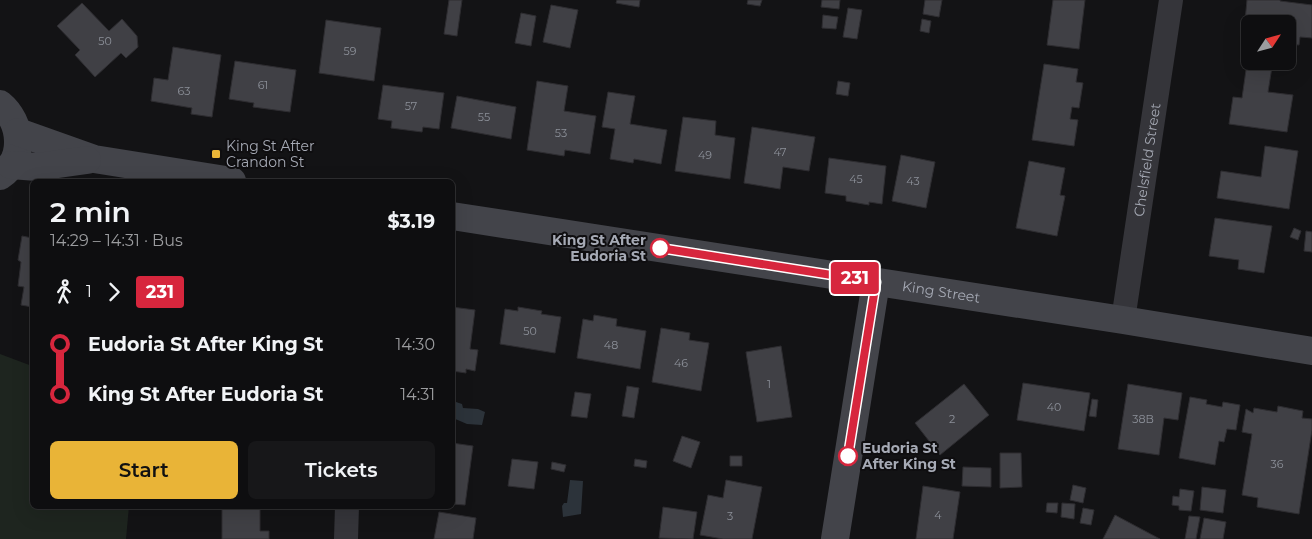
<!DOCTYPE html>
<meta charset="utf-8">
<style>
body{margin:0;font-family:Montserrat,sans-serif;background:#171719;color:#f1f3f6;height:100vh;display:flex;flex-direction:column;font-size:19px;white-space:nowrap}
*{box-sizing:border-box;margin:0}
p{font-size:16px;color:#9b9c9f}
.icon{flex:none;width:28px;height:28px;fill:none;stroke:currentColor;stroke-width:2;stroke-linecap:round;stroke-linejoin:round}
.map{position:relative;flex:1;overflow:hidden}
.sheet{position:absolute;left:30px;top:179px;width:425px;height:330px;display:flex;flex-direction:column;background:#0e0e10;border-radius:8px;box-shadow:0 5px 20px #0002,0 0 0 1px #2e2e30}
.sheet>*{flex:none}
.badge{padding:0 10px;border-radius:4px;font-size:18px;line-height:32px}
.needle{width:32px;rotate:54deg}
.buttons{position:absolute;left:1241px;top:15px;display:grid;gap:10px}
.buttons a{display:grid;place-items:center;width:55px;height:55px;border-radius:8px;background:#0e0e10;box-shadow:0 5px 20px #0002,0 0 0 1px #2e2e30;font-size:25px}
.map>.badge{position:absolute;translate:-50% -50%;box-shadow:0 0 0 2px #fff}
.legs{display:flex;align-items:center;gap:8px;height:55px;padding:0 20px;font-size:16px}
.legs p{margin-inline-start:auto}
.overview{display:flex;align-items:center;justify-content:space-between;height:85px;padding:0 20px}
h1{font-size:28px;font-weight:600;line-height:38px}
.primary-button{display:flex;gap:10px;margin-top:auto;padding:10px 20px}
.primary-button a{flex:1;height:58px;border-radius:8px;background:#e9b437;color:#111;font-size:20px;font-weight:600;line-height:58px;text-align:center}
.primary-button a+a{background:#171719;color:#f1f3f6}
ul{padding:0 20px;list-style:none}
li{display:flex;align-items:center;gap:18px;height:50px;font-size:19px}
li i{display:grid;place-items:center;width:8px;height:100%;margin:0 6px;background:currentColor}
li i::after{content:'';width:12px;height:12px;margin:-6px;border:4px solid;border-radius:50%;background:#0e0e10}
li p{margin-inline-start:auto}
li:first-child i{background:linear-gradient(#0000 50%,currentColor 0)}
li:last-child i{background:linear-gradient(currentColor 50%,#0000 0)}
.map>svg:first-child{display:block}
</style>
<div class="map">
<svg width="1312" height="539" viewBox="0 0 1312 539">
<rect width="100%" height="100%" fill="#131315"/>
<path fill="#1e251f" d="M0 354 32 366V506H129L126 539H0Z"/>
<path fill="#2c333a" d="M453 401 462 404 463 408 478 409 485 412 482 425 467 424 453 418Z
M570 480 583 481 581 514 563 517 562 506 564 503H567Z"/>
<path fill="#404045" stroke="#2e2d31" d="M449 0H462L457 36 444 34Z
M617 0H640L639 7 616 3Z
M748 0H762L760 6 747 4Z
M822 0H840L839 9 821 7Z
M925 0H942L939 17 923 14Z
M1053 0H1085L1079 49 1047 45Z
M1247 0H1280V1L1312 5V38L1300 37 1299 45 1288 44V24H1250V33L1244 32Z
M82 3 109 31 122 19 137 36 138 47 126 58 121 53 95 77 75 55 80 50 57 26Z
M551 5 578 10 570 48 543 42Z
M848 8 862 10 857 39 843 37Z
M521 13 536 16 531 46 515 43Z
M823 15 838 17 836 29 822 28Z
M922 19 931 21 929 33 920 31Z
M326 20 381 28 374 81 319 73Z
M173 47 221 55 212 117 191 114 192 108 151 101 154 78 168 80Z
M235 61 296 70 290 112 253 107 254 103 229 99Z
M1247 63 1272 67 1268 92 1293 95 1287 132 1229 124 1233 97 1242 98Z
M1044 64 1078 69 1076 82 1083 83 1079 108 1072 107 1070 119 1078 120 1074 146 1032 140Z
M537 81 568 86 564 111 596 116 590 154 565 150 564 156 527 150Z
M838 81 850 83 848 96 836 94Z
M383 85 444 93 439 129 423 127 422 132 391 128 392 121 378 119Z
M608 92 635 96 630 124 667 130 661 164 634 159 633 163 610 159 615 129 602 127Z
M457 96 516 107 511 139 451 128Z
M683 117 716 121 715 135 735 138 730 179 675 171Z
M752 127 815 137 809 171 783 167 780 189 744 183Z
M1265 146 1298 151 1289 209 1217 198 1221 171 1261 177Z
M901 155 935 162 926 208 892 201Z
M829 158 886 166 882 204 869 202V205L846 201V196L825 193Z
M1029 161 1065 168 1060 195 1065 196 1057 236 1016 228Z
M1215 218 1272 226 1264 273 1238 269 1239 260 1209 256Z
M1294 228 1301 231 1298 240 1290 237Z
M1306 231 1312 232V252L1304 251Z
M22 236 32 238V307L21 305 24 287 18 286 21 262 18 260Z
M452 307 475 310 470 349 478 350 475 371 466 369V373L452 371Z
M518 307 542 311 541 314 561 317 555 353 500 344 505 309 518 311Z
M594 315 617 319 616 326 646 331 640 369 577 358 583 319 593 321Z
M661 328 690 333 689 340 709 343 701 391 652 382Z
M781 346 792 417 757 422 746 352Z
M1023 383 1090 393 1084 431 1017 420Z
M964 384 989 415 940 455 915 423Z
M1128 384 1182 393 1178 420 1164 418 1159 455 1118 449Z
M627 386 639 388 634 418 622 416Z
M575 392 591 394 587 418 571 416Z
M1190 397 1207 400 1206 404 1222 407 1223 402 1240 405 1236 430 1227 429 1224 442 1219 441 1215 465 1179 458Z
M1092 399 1098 400 1096 417 1089 416Z
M1278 406 1303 411 1302 418 1312 419V430L1299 514 1257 507 1258 498 1242 495 1252 434 1242 432 1246 409 1253 413 1254 408 1277 412Z
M682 436 700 442 691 468 673 461Z
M452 443 473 446 465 505 452 504Z
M1000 453H1021L1022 487 1000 488Z
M730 456H742V466H730Z
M512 459 538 462 534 489 508 486Z
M635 459 647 461 646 468 634 466Z
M552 462 566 465 564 472 551 469Z
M963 467 991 468V487L962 486Z
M726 480 762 487 752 539H723L700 535 708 495 723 498Z
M1073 485 1086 488 1083 503 1070 500Z
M923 486 960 492 953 539H916Z
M1202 487 1226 490 1223 513 1200 510Z
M1180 489 1194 491 1191 511 1179 510V506L1172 505 1173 496 1179 497Z
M1047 503H1058L1057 513 1046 512Z
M1062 503 1075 504 1074 519 1061 517Z
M222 506H260V531H269V539H222Z
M663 507 697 512 693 539 659 538Z
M1083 508 1094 510 1091 525 1080 523Z
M439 512 476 518 473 539H434Z
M1115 515 1160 539H1103Z
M1189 516 1200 517 1196 539H1185Z
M1204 518 1226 522 1223 539H1200Z"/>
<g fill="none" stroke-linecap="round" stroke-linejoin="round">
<g stroke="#35353a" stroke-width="24">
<path id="s1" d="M1123 320 1171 0"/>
<path d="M346 539 347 506"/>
</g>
<g stroke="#43444a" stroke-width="28">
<path d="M0 104C22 122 26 159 0 176"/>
<path d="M18 132 94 159 232 181"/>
<path d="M11 165 37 167 87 160"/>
<path id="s2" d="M452 216 1123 320 1312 351"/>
<path d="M835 539 876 282"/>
</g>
</g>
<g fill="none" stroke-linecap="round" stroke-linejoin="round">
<g stroke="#fff" stroke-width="11">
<path id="line-1" d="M660 248 876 282 848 456"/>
</g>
<use href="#line-1" stroke="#d7263d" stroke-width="8"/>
</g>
<rect fill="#e9b437" stroke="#0f0e10" stroke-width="2" x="211" y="149" width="10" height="10" rx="2.5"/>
<g fill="#fff" stroke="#d7263d" stroke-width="2.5">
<circle cx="660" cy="248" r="9"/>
<circle cx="848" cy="456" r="9"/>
</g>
<g text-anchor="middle" stroke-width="4" stroke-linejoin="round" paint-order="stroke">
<g font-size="11" fill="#8c9099">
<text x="105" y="45">50</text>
<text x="350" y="55">59</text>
<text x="263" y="89">61</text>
<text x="184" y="95">63</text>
<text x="411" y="110">57</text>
<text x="484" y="121">55</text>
<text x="561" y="137">53</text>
<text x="780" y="156">47</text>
<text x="705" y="159">49</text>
<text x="856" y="183">45</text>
<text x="913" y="185">43</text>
<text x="530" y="335">50</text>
<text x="611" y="349">48</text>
<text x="681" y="367">46</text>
<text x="769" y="388">1</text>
<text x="1054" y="411">40</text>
<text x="952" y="423">2</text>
<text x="1143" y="423">38B</text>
<text x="1277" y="468">36</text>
<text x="938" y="519">4</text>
<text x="730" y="520">3</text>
</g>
<g font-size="14" fill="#a6aab5" stroke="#0f0e10" text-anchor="start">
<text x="226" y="151">King St After<tspan x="226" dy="16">Crandon St</tspan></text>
</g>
<g font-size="14" fill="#a6aab5" stroke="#0f0e10">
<text dy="5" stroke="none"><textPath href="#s1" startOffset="162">Chelsfield Street</textPath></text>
<text dy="5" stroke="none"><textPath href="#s2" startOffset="495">King Street</textPath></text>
</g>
<g font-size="14" font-weight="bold" fill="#a6aab5" stroke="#0f0e10" text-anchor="end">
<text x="646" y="245">King St After<tspan x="646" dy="16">Eudoria St</tspan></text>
<text x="862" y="453" text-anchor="start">Eudoria St<tspan x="862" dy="16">After King St</tspan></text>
</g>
</g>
</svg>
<div class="buttons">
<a><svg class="needle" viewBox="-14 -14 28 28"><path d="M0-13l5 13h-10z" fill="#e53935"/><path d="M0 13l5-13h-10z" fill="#9b9c9f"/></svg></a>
</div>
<b class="badge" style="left:855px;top:278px;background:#d7263d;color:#fff">231</b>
<section class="sheet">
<div class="overview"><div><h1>2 min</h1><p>14:29 – 14:31 · Bus</p></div><b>$3.19</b></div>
<div class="legs"><svg class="icon" aria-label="walk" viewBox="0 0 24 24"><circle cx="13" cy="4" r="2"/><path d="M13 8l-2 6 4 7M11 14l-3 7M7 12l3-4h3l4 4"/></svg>1<svg class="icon" aria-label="forward" viewBox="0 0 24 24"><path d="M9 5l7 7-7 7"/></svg><b class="badge" style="background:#d7263d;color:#fff">231</b></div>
<ul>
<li><i style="color:#d7263d"></i><b>Eudoria St After King St</b><p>14:30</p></li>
<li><i style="color:#d7263d"></i><b>King St After Eudoria St</b><p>14:31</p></li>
</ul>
<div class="primary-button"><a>Start</a><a>Tickets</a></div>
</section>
</div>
